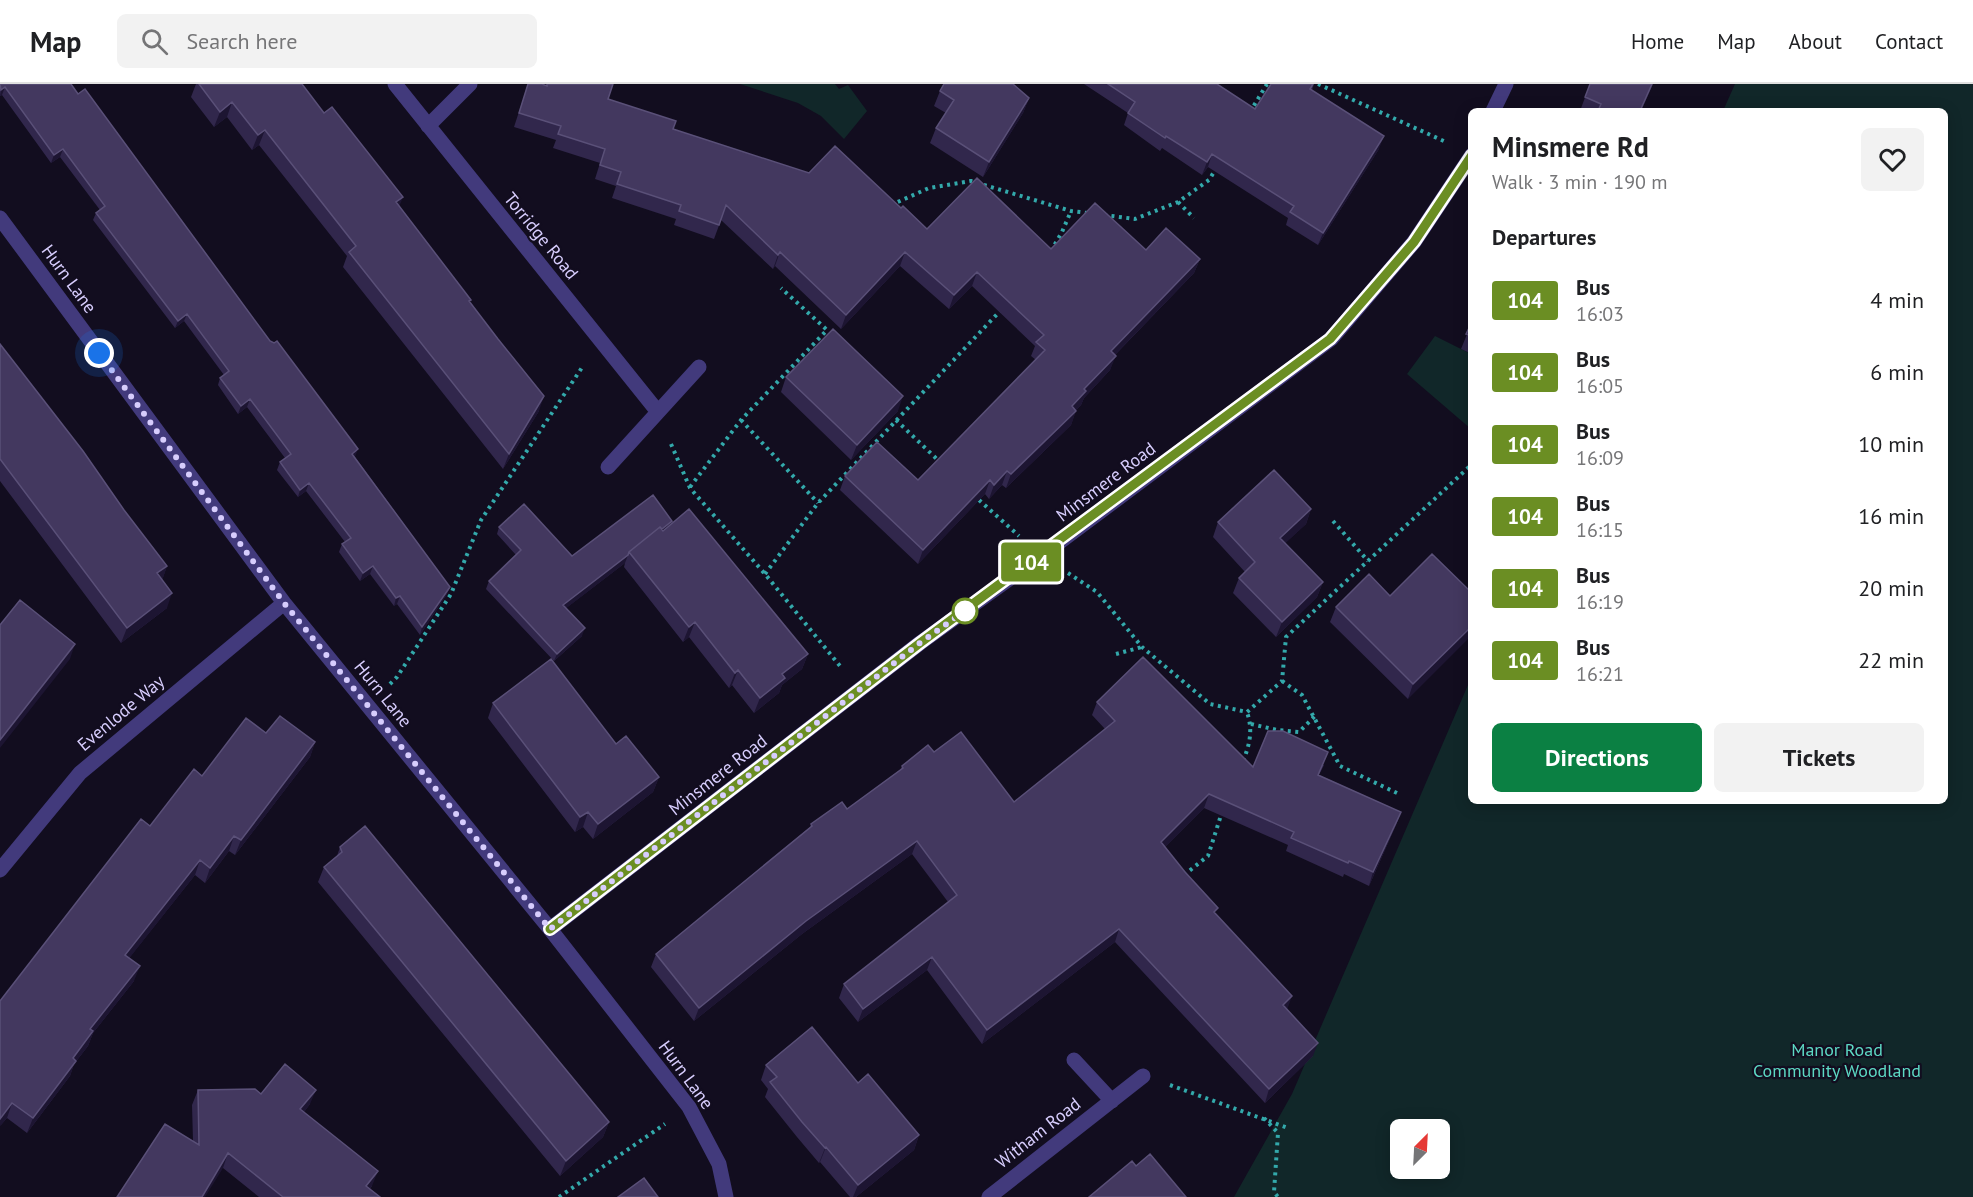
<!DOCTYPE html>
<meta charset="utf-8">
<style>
body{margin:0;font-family:"PT Sans",sans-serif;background:#f2f2f2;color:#202124;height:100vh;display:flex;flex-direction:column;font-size:22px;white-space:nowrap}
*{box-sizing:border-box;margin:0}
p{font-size:20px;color:#757577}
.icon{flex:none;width:33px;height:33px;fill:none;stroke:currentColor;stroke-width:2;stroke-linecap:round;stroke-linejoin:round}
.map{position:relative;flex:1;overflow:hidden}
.drawer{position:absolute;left:1468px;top:24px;width:480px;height:696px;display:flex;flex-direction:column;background:#fff;border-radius:9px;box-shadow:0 3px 15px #0003}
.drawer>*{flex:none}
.badge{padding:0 12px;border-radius:4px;font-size:21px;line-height:39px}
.needle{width:39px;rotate:24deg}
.tools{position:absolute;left:1390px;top:1035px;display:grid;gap:12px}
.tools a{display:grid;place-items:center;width:60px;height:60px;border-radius:9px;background:#fff;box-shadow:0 3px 15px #0003;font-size:30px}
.you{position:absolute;width:30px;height:30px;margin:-15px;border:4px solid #fff;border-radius:50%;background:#1a73e8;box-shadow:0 0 0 9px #1a73e833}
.map>.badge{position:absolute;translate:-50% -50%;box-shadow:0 0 0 3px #fff}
h2{padding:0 24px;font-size:22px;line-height:54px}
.round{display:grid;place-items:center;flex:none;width:63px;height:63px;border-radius:9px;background:#f2f2f2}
.headline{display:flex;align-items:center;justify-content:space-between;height:102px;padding:0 24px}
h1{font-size:28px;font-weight:600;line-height:45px}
.button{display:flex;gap:12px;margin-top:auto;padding:12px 24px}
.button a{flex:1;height:69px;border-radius:9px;background:#0b8043;color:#fff;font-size:24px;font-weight:600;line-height:69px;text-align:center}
.button a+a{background:#f2f2f2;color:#202124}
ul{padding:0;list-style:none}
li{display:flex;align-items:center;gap:18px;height:72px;padding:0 24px}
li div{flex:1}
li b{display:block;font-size:22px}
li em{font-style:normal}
li .badge{min-width:66px;font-weight:700;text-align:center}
header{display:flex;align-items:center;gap:36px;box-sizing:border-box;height:84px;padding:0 30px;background:#fff;border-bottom:2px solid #e0e0e0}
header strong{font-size:28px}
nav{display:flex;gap:33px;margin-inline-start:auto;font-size:21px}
.search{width:420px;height:54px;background:#f2f2f2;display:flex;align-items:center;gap:15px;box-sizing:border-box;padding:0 21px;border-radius:9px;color:#757577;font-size:22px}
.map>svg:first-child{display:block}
</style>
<header>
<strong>Map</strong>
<div class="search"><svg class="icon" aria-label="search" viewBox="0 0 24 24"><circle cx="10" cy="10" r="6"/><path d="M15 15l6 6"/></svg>Search here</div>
<nav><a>Home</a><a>Map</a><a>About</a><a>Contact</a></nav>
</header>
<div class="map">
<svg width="1973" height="1113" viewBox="0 0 1973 1113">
<rect width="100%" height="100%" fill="#120d1f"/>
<path fill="#112729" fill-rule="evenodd" d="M740 0H835L839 5 848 1 867 27 844 55 821 32 798 19Z
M1735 0H1973V1113H1234L1292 1010 1471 594 1472 717H1946V27H1723ZM1401 1046H1440V1084H1401Z
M1435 252 1471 270V345L1407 290Z"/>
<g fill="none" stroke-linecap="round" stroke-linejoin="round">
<path stroke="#33a9ab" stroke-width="4" stroke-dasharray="3 4.5" stroke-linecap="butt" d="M1318 0 1446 58
M1250 28 1267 0
M1178 118 1194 134
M891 121 929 104 971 97 1071 127 1088 129
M1104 131 1135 135 1178 118 1209 96 1217 83
M1051 167 1062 148 1071 127
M741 336 818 419
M896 336 941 379
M671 360 690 404 765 490 840 582
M690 403 741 336 827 246 781 204
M979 416 1019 452
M1333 437 1368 477
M1068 489 1097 508 1142 563 1210 620 1247 628 1282 597 1286 553 1469 383
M765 490 818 419 1002 225
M1116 570 1142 563
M1282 597 1302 611 1340 682 1399 710
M390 600 397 593 451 510 481 436 583 282
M1251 640 1277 646 1299 648 1315 632
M1243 677C1250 660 1253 646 1247 628
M1184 791 1208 772 1222 728
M1170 1001 1288 1044
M1264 1034 1278 1049 1274 1108 1278 1113
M559 1113 665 1040"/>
<path stroke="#423a7c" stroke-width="15" d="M395 0 658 328
M1493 27 1506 0
M428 42 470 0
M0 134 284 519 550 845 689 1023 719 1080 726 1113
M608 383 699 283
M0 786 80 689 284 519
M550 845 920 559 1041 472 1331 255 1414 158 1472 71
M1074 976 1112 1017
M989 1113 1143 992"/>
</g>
<path fill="#31274c" d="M0 0H71L355 373 450 503 447 510 420 551 397 520 394 522 370 490 360 497 339 468 342 460 345 458 306 407 298 413 277 386 280 378 285 374 247 323 238 330 218 301 220 294 224 291 184 237 175 244 93 136 96 129 100 126 60 73 51 79 2 11 0 12Z
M196 0H302L324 29 399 122 470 219 539 327 503 385 343 183 347 172 259 61 252 66 227 33 214 43 191 13Z
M528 0 546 2 547 0H613L608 15 673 45 901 124 927 145 1051 165 1146 166 1200 175 1194 189 1115 271 1110 286 1084 314 1081 321 1076 326 1071 341 1006 404 1002 401 989 415 985 410 918 480 840 406 845 392 918 396 1036 276 1031 272 1035 262 972 202 949 225 900 182 841 245 775 182 773 185 721 136 714 155 674 141 676 135 612 114 616 102 595 95 600 79 553 64 556 56 514 43Z
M1084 0H1217L1255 25 1271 0H1314L1312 6 1379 65 1318 161 1286 141 1288 134 1208 83 1202 91 1162 64 1160 67 1124 41 1128 29Z
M1590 0H1653L1641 27H1580Z
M940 7 1029 14 1023 29 983 93 930 59 936 44 946 29 934 22Z
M1472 238V270L1461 265Z
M0 260 124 426 167 482 162 496 167 524 121 559 0 397Z
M786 293 898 327 851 376 781 308Z
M1311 425 1306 440 1285 459 1323 498 1317 513 1276 553 1233 509 1239 494 1245 488 1213 453 1218 438Z
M672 437 671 440 808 570 802 585 782 601 779 609 754 629 732 601 729 604 689 553 683 558 624 483 625 479 566 524 582 552 554 577 486 505 489 497 516 471 497 450 499 443 572 472Z
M1472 509 1408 615 1330 538 1336 523 1390 512Z
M1097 618 1253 683 1324 681 1319 691 1401 728 1396 741 1369 802 1344 790 1343 793 1286 767 1288 761 1204 724 1165 763 1287 926 1313 972 1265 1019 1115 858 982 960 927 886 858 938 839 914 844 900 948 818 912 770 802 850 694 937 651 883 656 870 810 743 811 740 847 725 900 686 902 682 934 668 1014 718 1105 645 1092 631Z
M493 619 616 660 659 693 653 708 593 755 583 743 575 748 488 634Z
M315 658 310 673 235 771 229 767 205 799 195 791 129 874 134 897 93 949 88 962 74 980 70 992 27 1049 7 1034 0 1042 150 742 202 692Z
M340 763 609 1038 603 1053 560 1092 318 798 324 783 337 772Z
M766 981 858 999 919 1051 914 1066 856 1113H850L820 1078 819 1079 797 1053 765 1013 768 1005 761 996Z
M198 1006 261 1010 310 1020 304 1028 372 1102 370 1105 380 1113H259L223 1084 193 1057 192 1021Z"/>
<path fill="#1d1532" d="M1652 0H1653L1641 27H1640Z
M5 3 2 11 0 12 1 6Z
M1029 14 1023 29 983 93 989 78Z
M232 18 227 33 214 43 220 28Z
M265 46 259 61 252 66 258 51Z
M1384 52 1379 65 1318 161 1323 149Z
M63 65 60 73 51 79 54 71Z
M1212 70 1208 83 1202 91 1207 78Z
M403 113 397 128 396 118Z
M780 168 775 182 773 185 778 171Z
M905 168 900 182 841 245 846 231Z
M1200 175 1194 189 1105 281 1111 267Z
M977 188 972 202 949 225 954 211Z
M187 230 184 237 175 244 178 237Z
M1116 272 1110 286 1084 314 1081 321 1067 336 1072 322 1084 305Z
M544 312 539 327 503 385 509 370Z
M903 312 898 327 851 376 857 361Z
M250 315 247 323 238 330 241 322Z
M1076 327 1071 341 1006 404 1011 390Z
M358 365 355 373 349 377 352 370Z
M1007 387 1002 401 989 415 994 401Z
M990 396 985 410 918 480 923 466Z
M309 399 306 407 298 413 300 406Z
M1311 425 1306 440 1275 469 1280 454Z
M672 437 670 445 630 469Z
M628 471 625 479 560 529 563 521Z
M167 482 162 497 157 489Z
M373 482 370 490 360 497 363 489Z
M1323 498 1317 513 1276 553 1282 538Z
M450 503 447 510 420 551 422 543Z
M172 509 167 524 121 559 127 544Z
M400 512 397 520 394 522 396 514Z
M695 538 689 553 683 558 689 543Z
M1472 542V551L1408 615 1413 600Z
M585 544 582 552 554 577 557 570Z
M75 560 70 575 0 664V656Z
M808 570 802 585 782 601 779 609 754 629 760 614 782 590Z
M738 586 732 601 729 604 735 589Z
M315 658 310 673 235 771 241 756Z
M659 693 653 708 593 755 598 740Z
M1209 710 1204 724 1157 771 1161 758Z
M588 728 583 743 575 748 580 733Z
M1401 728 1396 741 1369 802 1373 788Z
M234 752 229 767 205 799 210 784Z
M917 757 912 770 802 850 694 937 699 924 806 837Z
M200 776 195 791 120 886 125 871Z
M1119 845 1115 858 982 960 987 946Z
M932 873 927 886 858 938 863 925Z
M140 882 134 897 93 949 88 962 74 980 70 992 27 1049 33 1034 73 974 90 945Z
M1292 912 1287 926 1283 921Z
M1318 959 1313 972 1265 1019 1269 1005Z
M316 1006 310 1020 295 1040 300 1025Z
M12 1019 7 1034 0 1042V1035Z
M609 1038 603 1053 560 1092 566 1077Z
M919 1051 914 1066 856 1113H853L858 1101Z
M826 1063 820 1078 819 1079 825 1064Z
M228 1069 223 1084 205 1113H202Z
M378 1087 372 1102 363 1113 366 1102Z"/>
<path fill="#43385f" stroke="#5a5078" stroke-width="1.5" d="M0 0H71L78 10 85 5 270 257 274 259 277 257 358 365 352 370 450 503 422 543 400 512 396 514 373 482 363 489 342 460 351 454 309 399 300 406 280 378 291 370 250 315 241 322 220 294 229 287 187 230 178 237 96 129 105 122 63 65 54 71 5 3 1 6Z
M199 0H302L324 29 332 23 403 113 396 118 471 216 469 217 498 255 544 312 509 370 349 168 356 162 265 46 258 51 232 18 220 28Z
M528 0H542L547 2V0H613L608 15 676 37 673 45 809 89 835 62 901 124 903 122 927 145 977 94 1051 165 1095 119 1146 166 1166 144 1200 175 1111 267 1116 272 1084 305 1086 307 1072 322 1076 327 1011 390 1007 387 994 401 990 396 923 466 845 392 877 358 918 396 1045 266 1036 258 1044 251 977 188 954 211 905 168 846 231 780 168 778 171 726 121 719 141 679 127 681 121 617 100 621 88 600 81 605 65 558 50 561 42 519 29Z
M944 0H1013L1029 14 989 78 936 44 954 16 940 7Z
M1108 0H1217L1255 25 1271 0H1313L1310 5 1384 52 1323 149 1290 128 1294 122 1212 70 1207 78 1166 52 1165 54 1128 29 1135 18Z
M1590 0H1652L1640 27H1598L1601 20 1585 13Z
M1472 238V252L1466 250Z
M833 245 903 312 857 361 786 293Z
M0 260 83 367 124 426 167 482 157 489 172 509 127 544 0 375Z
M1274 386 1311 425 1280 454 1323 498 1282 538 1239 494 1255 478 1218 438Z
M653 411 672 437 662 445 660 443 629 468 628 471 563 521 585 544 557 570 489 497 521 466 499 443 524 420 572 472Z
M689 425 808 570 782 590 785 594 760 614 738 586 735 589 695 538 689 543 629 468 660 443 663 447Z
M1432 470 1472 509V542L1413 600 1336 523 1369 490 1390 512Z
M20 516 75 560 0 656V541Z
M1143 573 1253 683 1268 647H1283L1328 668 1318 691 1401 728 1373 788 1349 777 1348 779 1291 754 1294 748 1209 710 1161 758 1185 788 1218 824 1214 828 1292 912 1283 921 1318 959 1269 1005 1119 845 987 946 932 873 863 925 844 900 957 811 917 757 806 837 699 924 656 870 812 742 811 740 842 718 847 725 903 684 902 682 928 661 934 668 961 648 1014 718 1115 637 1097 618Z
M551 575 616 660 626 652 659 693 598 740 588 728 580 733 493 619Z
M280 632 315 658 241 756 234 752 210 784 200 776 125 871 140 882 90 945 93 947 73 974 76 977 33 1034 12 1019 0 1035V917L141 735 150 742 194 685 202 692 246 634 266 649Z
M365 742 609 1038 566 1077 324 783 342 768 340 763Z
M812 943 858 999 868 990 919 1051 858 1101 826 1063 825 1064 802 1038 770 998 777 993 766 981Z
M285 980 316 1006 300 1025 378 1087 366 1102 380 1113H283L228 1069 202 1113H117L165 1040 199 1061 198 1006 255 1005 261 1010Z
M1150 1070 1186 1113H1089L1132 1077 1136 1082Z
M644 1094 658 1113H618Z"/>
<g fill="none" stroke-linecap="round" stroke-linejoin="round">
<g stroke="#fff" stroke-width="14">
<path id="line" d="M550 845 920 559 1330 255 1414 158 1472 71"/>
</g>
<use href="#line" stroke="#6b8e23" stroke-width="9"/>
<path stroke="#d7cdfd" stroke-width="6" stroke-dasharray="0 10.8" d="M99 269 284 519 550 845 920 559 972 522 965 527"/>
</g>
<circle fill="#fff" stroke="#6b8e23" stroke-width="3" cx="965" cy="527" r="12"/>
<g text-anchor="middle" stroke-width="4.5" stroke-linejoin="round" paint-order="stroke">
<g font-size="18" fill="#d7cdfd" stroke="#120d1f">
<text transform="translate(541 152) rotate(51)" y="6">Torridge Road</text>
<text transform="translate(69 195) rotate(54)" y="6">Hurn Lane</text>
<text transform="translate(1106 398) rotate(-37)" y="6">Minsmere Road</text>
<text transform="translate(383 610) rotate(51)" y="6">Hurn Lane</text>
<text transform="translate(121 629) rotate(-40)" y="6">Evenlode Way</text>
<text transform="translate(718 691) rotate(-38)" y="6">Minsmere Road</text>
<text transform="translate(686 991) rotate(54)" y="6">Hurn Lane</text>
<text transform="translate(1038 1049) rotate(-38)" y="6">Witham Road</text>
</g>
<g font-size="18" fill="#5dd9c4" stroke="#120d1f">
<text x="1837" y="972">Manor Road<tspan x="1837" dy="21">Community Woodland</tspan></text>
</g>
</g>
</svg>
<div class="tools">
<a><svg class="needle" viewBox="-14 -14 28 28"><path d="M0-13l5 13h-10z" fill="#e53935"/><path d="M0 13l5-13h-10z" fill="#757577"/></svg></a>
</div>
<div class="you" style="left:99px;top:269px"></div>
<b class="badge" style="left:1031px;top:478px;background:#6b8e23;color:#fff">104</b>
<section class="drawer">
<div class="headline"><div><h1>Minsmere Rd</h1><p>Walk · 3 min · 190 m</p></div><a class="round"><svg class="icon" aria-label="heart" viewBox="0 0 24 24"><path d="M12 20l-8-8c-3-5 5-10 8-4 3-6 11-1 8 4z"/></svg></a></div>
<h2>Departures</h2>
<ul>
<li><span class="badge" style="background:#6b8e23;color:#fff">104</span><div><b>Bus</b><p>16:03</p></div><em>4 min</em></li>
<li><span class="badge" style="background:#6b8e23;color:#fff">104</span><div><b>Bus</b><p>16:05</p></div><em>6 min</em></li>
<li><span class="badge" style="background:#6b8e23;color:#fff">104</span><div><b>Bus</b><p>16:09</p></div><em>10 min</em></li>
<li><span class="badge" style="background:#6b8e23;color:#fff">104</span><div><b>Bus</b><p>16:15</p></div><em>16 min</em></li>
<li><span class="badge" style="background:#6b8e23;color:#fff">104</span><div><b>Bus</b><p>16:19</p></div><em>20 min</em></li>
<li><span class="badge" style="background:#6b8e23;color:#fff">104</span><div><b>Bus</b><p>16:21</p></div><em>22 min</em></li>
</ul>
<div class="button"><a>Directions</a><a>Tickets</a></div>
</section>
</div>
